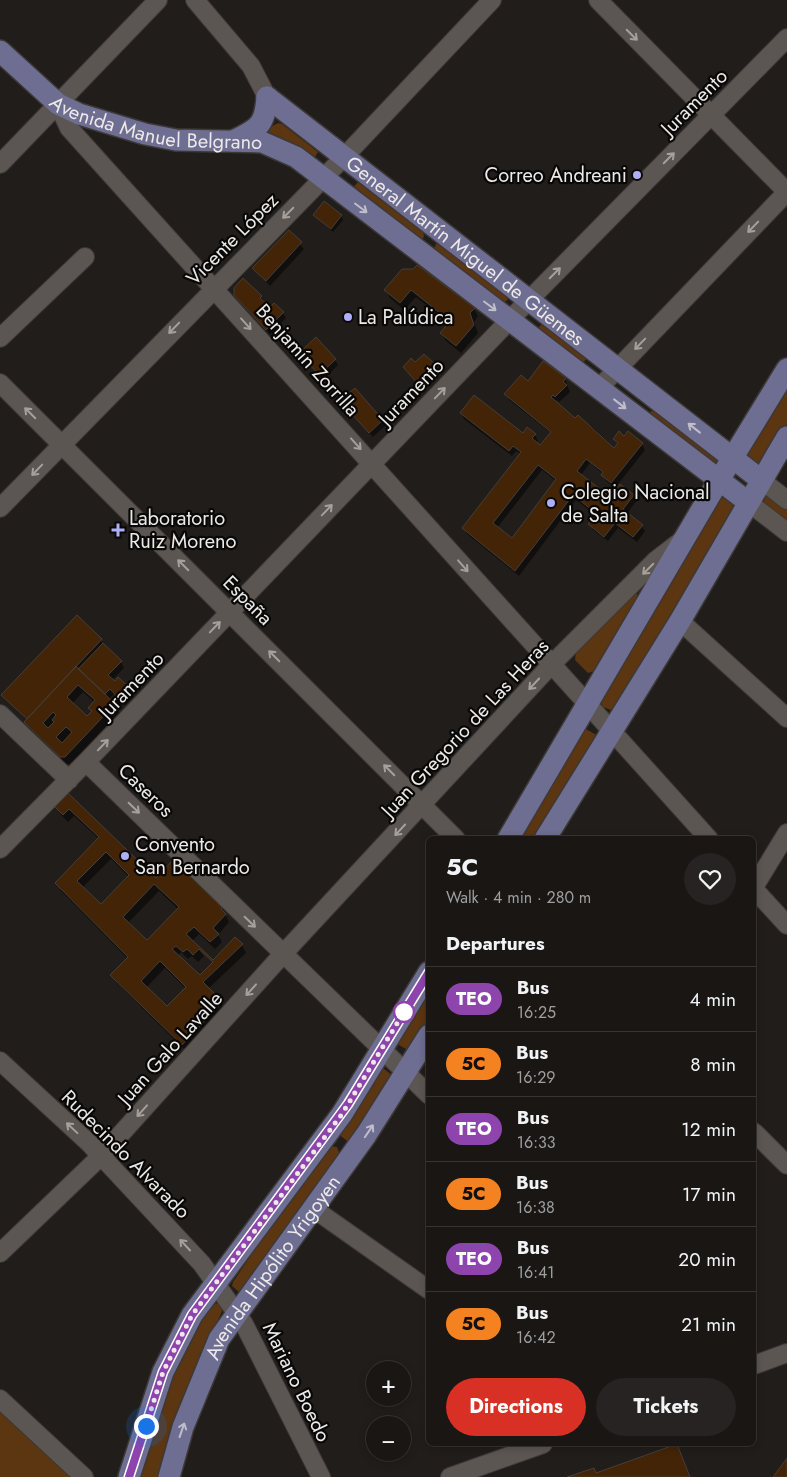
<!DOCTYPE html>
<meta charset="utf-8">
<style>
body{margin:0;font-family:Jost,sans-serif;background:#262322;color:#f1f3f6;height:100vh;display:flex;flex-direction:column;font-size:19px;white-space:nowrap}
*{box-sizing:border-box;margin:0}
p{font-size:16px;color:#9f9fa0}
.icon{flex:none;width:28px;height:28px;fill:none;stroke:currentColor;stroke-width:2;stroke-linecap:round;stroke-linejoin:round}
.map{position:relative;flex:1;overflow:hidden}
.panel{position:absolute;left:426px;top:836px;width:330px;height:610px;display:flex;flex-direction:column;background:#191614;border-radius:8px;box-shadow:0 2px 8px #0003,0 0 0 1px #373534}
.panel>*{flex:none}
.badge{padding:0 10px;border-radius:16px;font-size:18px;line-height:32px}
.fabs{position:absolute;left:366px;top:1361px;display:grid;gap:10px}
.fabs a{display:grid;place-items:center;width:45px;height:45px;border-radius:50%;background:#191614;box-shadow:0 2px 8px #0003,0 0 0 1px #373534;font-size:25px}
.you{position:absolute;width:25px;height:25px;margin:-12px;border:4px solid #fff;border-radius:50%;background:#1a73e8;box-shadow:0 0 0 8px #1a73e833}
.map>.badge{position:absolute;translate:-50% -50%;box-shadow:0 0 0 2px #fff}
h2{padding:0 20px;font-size:19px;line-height:45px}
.round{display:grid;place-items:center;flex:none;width:52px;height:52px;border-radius:26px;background:#262322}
.headline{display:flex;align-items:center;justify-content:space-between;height:85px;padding:0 20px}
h1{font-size:24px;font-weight:700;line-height:38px}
.action{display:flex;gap:10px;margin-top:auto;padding:10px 20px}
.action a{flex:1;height:58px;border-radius:30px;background:#d93025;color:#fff;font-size:20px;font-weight:700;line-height:58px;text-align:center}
.action a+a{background:#262322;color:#f1f3f6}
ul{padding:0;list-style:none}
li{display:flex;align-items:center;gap:15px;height:65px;padding:0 20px;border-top:1px solid #373534}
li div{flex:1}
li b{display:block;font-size:19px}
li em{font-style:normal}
li .badge{min-width:55px;font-weight:700;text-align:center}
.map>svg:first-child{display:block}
</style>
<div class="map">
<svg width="787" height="1477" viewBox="0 0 787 1477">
<rect width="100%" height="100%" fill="#211d1a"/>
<path fill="#5c3511" d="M278 123 282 124 318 152 315 157 267 135 269 128Z
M357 183H361L423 231 424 237 421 240 353 188Z
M436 244H440L508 297V299L504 303 433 251Z
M543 323 587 358 583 363 537 329Z
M787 380V424L763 464 758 465 747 458 745 450Z
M653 409 723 460 717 469 649 414Z
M720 496H725L736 505 735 510 617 707 611 710 603 707 600 702Z
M765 496H768L787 510V523L763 505Z
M636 591 638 598 595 671 588 673 575 660 576 651Z
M584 728 600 737 538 839H516Z
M429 983V1021L411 1052 394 1042Z
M383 1068 393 1076 349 1147 347 1141 337 1133 381 1069Z
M330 1146 337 1147 340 1155 240 1293 232 1286 233 1282 324 1148Z
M218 1303 221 1305 222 1311 205 1350 162 1477H135C145 1448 190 1309 218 1303Z
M0 1412 70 1477H0Z"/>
<path fill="#0007" fill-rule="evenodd" d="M315 215 341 216 343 220 333 232Z
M289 232 304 249 270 286 254 268Z
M403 270 474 309 478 316 474 322 478 333 461 353 446 341 442 334 450 324 416 297 404 310 390 298 386 291Z
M243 280 261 297 270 309 283 313 286 318 270 335 235 294Z
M300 354 335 360 338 365 323 380Z
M415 364H434L436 368 420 386 407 371Z
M565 379 570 392 559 402 557 400 555 402 575 420 578 416 596 430 615 449 618 445 614 439 624 438 642 444 645 450 615 488 606 481 603 474 590 463 581 475 610 499 633 496 636 501 627 514 642 526 645 531 637 542 618 528 608 541 593 530 590 524 597 516 576 500 519 576 467 534 464 528 521 454 516 451 512 456 464 419 461 413 523 435H535L538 441 536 443 540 447 551 433 509 400 506 394 528 382ZM542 470 556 481 512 540 497 528Z
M354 390 385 426 373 437 345 407Z
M77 617 121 662 124 668 112 680 115 683 118 679 134 696 125 705 114 694 109 699 119 713 70 764H66L30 730 25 722 27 720 3 695ZM98 640 100 642 74 668V666ZM83 692 95 703 90 708 92 713 88 718 72 704Z
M68 794 156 880 173 862 222 908 229 922 218 935 222 942 215 949 199 934 192 941 204 956 198 962 192 956 188 959 181 952 178 956 200 977 242 945 246 953 208 989 226 1010 187 1052 116 982 112 975 128 959 61 891 57 883 99 839 74 816 68 822 61 815 56 807ZM111 859 129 877 101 906 83 887ZM159 891 178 909 147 942 128 923ZM165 968 186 989 167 1008 146 988Z"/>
<path fill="#432407" stroke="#433f3b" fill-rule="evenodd" d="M324 201 342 215 331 229 313 215Z
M289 230 302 242 266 281 252 268Z
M417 265 475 308 470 313 474 325 456 346 440 333 450 321 411 290 400 303 384 290 402 269H413Z
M243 278 262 296 260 298 270 307 274 303 284 312 266 330 234 295V288Z
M316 337 336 359 319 375 299 353Z
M424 354 435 364 418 384 403 367 411 358 415 362Z
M543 361 566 378 563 382 567 385 555 397 553 395 551 397 575 418 578 415 614 448 618 443 613 439 619 431 624 436 628 431 643 443 611 483 601 475 603 472 586 459 577 471 610 497 620 484 634 495 623 509 643 525 633 537 615 523 604 537 588 524 597 514 573 495 515 571 462 528 521 452 513 446 509 451 460 413 474 395 523 433 527 427 536 434 532 438 540 445 551 432 504 394 521 375 528 381ZM538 465 556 479 512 538 493 523Z
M355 388 383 420 369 433 340 401Z
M77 615 102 639 27 719 1 695Z
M103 643 122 661 108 675 115 681 118 677 132 690 121 701 110 689 105 694 78 669Z
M76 666 115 704 65 757H60L24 722ZM78 685 95 700 88 708 92 711 87 716 67 697ZM53 712 56 715 52 720 54 722 48 728 43 723ZM66 727 72 732 62 743 56 737Z
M68 793 156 878 173 860 223 907 221 909 226 914 213 928 219 934 210 942 194 927 186 934 213 960 235 937 243 944 203 982 223 1002 182 1045 110 975 128 957 55 883 99 837 69 809 63 815 55 807ZM106 852 129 875 101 904 77 881ZM154 884 179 907 147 940 123 917ZM176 946 183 952 187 949 193 955 199 949 213 962 200 975 172 949ZM160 961 186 987 167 1006 141 981Z
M677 1444 690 1477H567L594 1468 596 1473Z
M787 1458V1477H773Z"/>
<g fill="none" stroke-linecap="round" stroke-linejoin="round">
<g stroke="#3c3937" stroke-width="20">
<path id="minor" d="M195 0 251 66 267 97
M598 0 787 192
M58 104 69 128C282 365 496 601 709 839
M0 164 158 0
M0 338 85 257
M0 383 456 839
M599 388 787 192
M761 480 787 500
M748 502 787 532
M0 508 344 157 492 0
M680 621 787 718
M0 714 69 780
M86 762 429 1095
M0 849 86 762 528 301 787 38
M754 887 787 833
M754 889 787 925
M0 1061 90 1144 202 1264 244 1324 321 1477
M754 1132 787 1165
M314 1209 429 1290
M0 1253 101 1156 283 954 551 665 655 561 681 541
M754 1365 787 1353
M0 1399 84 1477
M450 1477 543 1444"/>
</g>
<g stroke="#3c3937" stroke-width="24">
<g id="major">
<path id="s1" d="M0 51 58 104 79 114 145 134 176 140 262 142 296 157 748 502"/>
<path id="s2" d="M267 97 761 480"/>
<path d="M233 141C258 129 265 126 267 97"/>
<path d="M508 839 719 480 787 369"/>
<path d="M545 839 680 621 787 437"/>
<path d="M129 1477 163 1372 192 1315 342 1114 429 972"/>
<path id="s3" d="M169 1477 183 1427 219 1339 366 1135 429 1035"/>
</g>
</g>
<use href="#minor" stroke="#5b5652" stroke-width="18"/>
<use href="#major" stroke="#6e6d92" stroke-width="21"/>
</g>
<defs><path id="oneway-shaft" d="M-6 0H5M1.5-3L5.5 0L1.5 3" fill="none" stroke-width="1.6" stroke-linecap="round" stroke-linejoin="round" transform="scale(1.25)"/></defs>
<g stroke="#a4a09c">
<use href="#oneway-shaft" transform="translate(632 35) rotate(45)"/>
<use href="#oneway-shaft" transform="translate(669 158) rotate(-45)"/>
<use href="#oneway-shaft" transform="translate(288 213) rotate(135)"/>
<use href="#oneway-shaft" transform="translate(753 227) rotate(134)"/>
<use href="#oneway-shaft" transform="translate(555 273) rotate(-45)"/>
<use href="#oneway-shaft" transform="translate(246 324) rotate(48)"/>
<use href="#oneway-shaft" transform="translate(174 328) rotate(134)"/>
<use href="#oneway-shaft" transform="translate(640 344) rotate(134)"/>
<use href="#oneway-shaft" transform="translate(440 393) rotate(-46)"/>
<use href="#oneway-shaft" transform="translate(30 413) rotate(-135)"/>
<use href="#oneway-shaft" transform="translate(356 444) rotate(48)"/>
<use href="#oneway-shaft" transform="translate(37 470) rotate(134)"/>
<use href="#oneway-shaft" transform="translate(327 510) rotate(-46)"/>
<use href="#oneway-shaft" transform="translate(183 565) rotate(-135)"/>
<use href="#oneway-shaft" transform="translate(463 566) rotate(49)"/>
<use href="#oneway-shaft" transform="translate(648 569) rotate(135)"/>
<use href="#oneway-shaft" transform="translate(215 627) rotate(-46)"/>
<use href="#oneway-shaft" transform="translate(274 656) rotate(-135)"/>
<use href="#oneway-shaft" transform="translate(534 684) rotate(133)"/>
<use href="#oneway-shaft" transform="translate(103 745) rotate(-46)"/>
<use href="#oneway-shaft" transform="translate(389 770) rotate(-135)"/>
<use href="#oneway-shaft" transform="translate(134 808) rotate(44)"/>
<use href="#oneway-shaft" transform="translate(400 830) rotate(133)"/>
<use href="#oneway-shaft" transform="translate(250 922) rotate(44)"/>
<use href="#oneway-shaft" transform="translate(251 990) rotate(132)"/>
<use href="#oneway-shaft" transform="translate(142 1111) rotate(132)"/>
<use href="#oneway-shaft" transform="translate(72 1128) rotate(-137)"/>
<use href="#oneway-shaft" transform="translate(185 1245) rotate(-133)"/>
</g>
<g stroke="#c0bec9">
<use href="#oneway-shaft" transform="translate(361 208) rotate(37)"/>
<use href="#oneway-shaft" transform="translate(490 306) rotate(37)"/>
<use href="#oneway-shaft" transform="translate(620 404) rotate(38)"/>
<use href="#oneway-shaft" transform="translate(694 428) rotate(-142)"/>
<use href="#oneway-shaft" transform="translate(369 1131) rotate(-56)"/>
<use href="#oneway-shaft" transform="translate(182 1430) rotate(-71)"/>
</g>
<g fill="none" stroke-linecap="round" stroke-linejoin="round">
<g stroke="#fff" stroke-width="11">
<path id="line" d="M129 1477 163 1372 192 1315 348 1104 429 972"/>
</g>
<use href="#line" stroke="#8e44ad" stroke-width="8"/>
<path stroke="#ece9e7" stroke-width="5" stroke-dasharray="0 9" d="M146 1426 163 1372 192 1315 342 1114 404 1012"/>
</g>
<g fill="#adaffb" stroke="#090807" stroke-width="2">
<circle cx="637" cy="175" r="5"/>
<circle cx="348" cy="317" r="5"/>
<circle cx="551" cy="503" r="5"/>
<path d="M115.5 522.5h5v5h5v5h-5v5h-5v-5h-5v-5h5z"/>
<circle cx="125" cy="856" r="5"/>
</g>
<circle fill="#fff" stroke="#8e44ad" stroke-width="2.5" cx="404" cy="1012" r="10"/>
<g text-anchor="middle" stroke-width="4.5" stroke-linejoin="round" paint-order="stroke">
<g font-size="20" fill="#ece9e7" stroke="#090807">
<text transform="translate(694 102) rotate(-45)" y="7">Juramento</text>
<text dy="7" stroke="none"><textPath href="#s1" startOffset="180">Avenida Manuel Belgrano</textPath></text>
<text transform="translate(232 239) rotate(-45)" y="7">Vicente López</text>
<text dy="7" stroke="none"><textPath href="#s2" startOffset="251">General Martín Miguel de Güemes</textPath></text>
<text transform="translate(308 360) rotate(48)" y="7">Benjamín Zorrilla</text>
<text transform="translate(411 392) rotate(-46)" y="7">Juramento</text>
<text transform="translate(248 600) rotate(45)" y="7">España</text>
<text transform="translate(131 685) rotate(-46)" y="7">Juramento</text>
<text transform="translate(465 728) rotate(-47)" y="7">Juan Gregorio de Las Heras</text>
<text transform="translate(146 790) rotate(44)" y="7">Caseros</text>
<text transform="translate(170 1048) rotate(-48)" y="7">Juan Galo Lavalle</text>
<text transform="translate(126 1154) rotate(45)" y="7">Rudecindo Alvarado</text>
<text dy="7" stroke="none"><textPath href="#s3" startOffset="236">Avenida Hipólito Yrigoyen</textPath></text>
<text transform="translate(297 1382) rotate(64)" y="7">Mariano Boedo</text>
</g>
<g font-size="20" fill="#ece9e7" stroke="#090807" text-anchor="start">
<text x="627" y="182" text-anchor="end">Correo Andreani</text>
<text x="358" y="324">La Palúdica</text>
<text x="561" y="499">Colegio Nacional<tspan x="561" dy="23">de Salta</tspan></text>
<text x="129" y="525">Laboratorio<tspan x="129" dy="23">Ruiz Moreno</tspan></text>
<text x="135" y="851">Convento<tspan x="135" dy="23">San Bernardo</tspan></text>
</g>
</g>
</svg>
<div class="fabs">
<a>+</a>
<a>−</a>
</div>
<div class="you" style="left:146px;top:1426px"></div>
<section class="panel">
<div class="headline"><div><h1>5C</h1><p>Walk · 4 min · 280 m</p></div><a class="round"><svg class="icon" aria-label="heart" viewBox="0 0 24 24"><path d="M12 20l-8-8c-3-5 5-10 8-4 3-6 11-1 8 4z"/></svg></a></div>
<h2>Departures</h2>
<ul>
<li><span class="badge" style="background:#8e44ad;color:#fff">TEO</span><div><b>Bus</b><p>16:25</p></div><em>4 min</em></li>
<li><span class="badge" style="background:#f58220;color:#111">5C</span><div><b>Bus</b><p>16:29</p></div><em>8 min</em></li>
<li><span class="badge" style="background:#8e44ad;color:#fff">TEO</span><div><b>Bus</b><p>16:33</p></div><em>12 min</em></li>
<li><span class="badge" style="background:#f58220;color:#111">5C</span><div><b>Bus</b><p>16:38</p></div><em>17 min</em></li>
<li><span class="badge" style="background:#8e44ad;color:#fff">TEO</span><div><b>Bus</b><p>16:41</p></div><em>20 min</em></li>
<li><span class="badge" style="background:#f58220;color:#111">5C</span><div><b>Bus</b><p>16:42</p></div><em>21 min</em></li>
</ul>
<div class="action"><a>Directions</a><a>Tickets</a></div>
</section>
</div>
